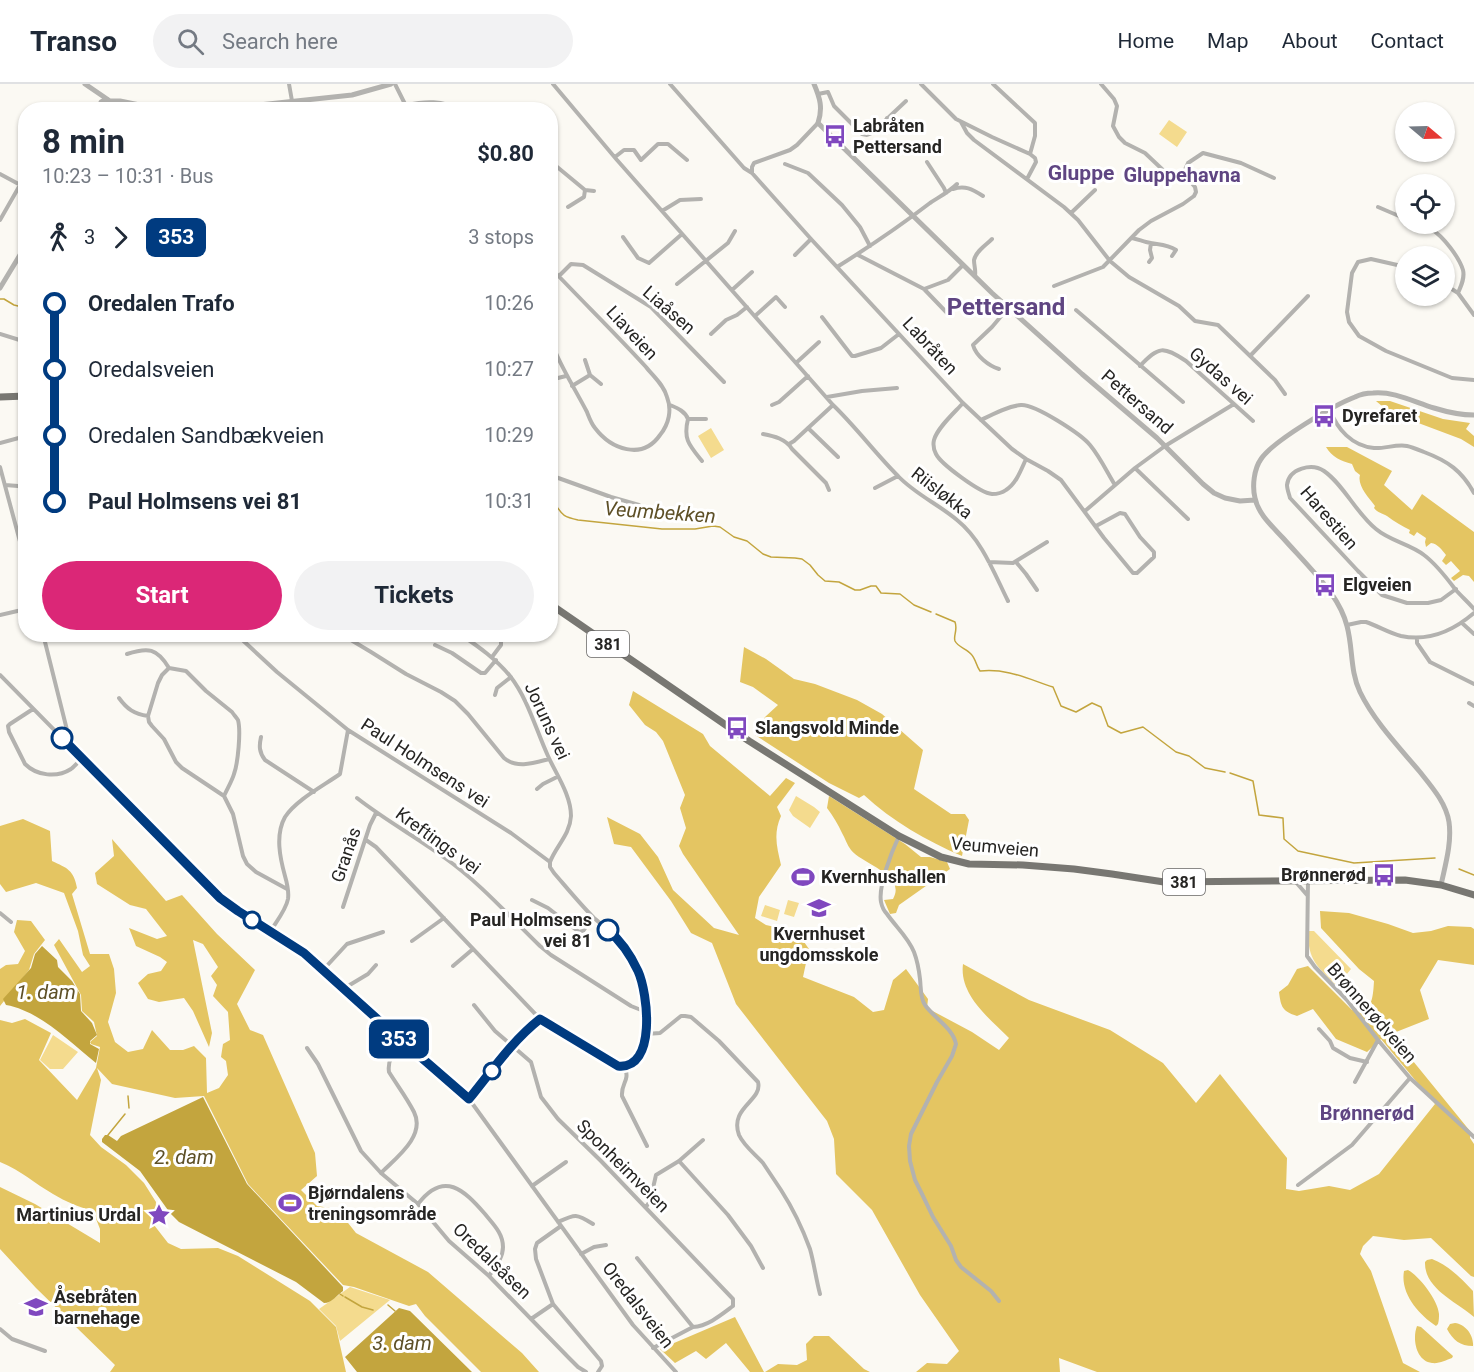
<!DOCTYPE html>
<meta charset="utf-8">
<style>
body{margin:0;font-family:Roboto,sans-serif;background:#f2f2f3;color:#1f2937;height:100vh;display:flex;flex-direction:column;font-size:22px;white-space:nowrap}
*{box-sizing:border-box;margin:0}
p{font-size:20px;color:#747a83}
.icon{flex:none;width:33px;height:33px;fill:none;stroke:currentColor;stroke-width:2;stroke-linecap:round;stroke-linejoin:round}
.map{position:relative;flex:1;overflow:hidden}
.sheet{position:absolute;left:18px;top:18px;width:540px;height:540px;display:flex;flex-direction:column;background:#fff;border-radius:24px;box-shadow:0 2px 4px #0004}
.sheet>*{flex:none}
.badge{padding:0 12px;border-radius:9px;font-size:21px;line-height:39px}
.needle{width:39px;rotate:109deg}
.fabs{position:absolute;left:1395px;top:18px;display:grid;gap:12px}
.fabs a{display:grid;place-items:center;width:60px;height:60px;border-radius:50%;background:#fff;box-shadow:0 2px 4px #0004;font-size:30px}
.map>.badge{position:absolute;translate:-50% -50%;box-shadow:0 0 0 3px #fff}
.legs{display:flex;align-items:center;gap:9px;height:66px;padding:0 24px;font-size:20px}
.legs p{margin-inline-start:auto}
.overview{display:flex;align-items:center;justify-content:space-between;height:102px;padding:0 24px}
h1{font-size:33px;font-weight:700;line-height:45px}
.button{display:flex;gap:12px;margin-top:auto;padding:12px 24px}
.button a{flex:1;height:69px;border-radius:36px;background:#db2777;color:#fff;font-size:24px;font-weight:700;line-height:69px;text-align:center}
.button a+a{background:#f2f2f3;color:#1f2937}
ul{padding:0 24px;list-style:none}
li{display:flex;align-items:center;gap:21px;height:66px;font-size:22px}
li i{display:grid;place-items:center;width:9px;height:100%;margin:0 8px;background:currentColor}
li i::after{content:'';width:15px;height:15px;margin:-8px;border:4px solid;border-radius:50%;background:#fff}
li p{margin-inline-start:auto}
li:first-child i{background:linear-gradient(#0000 50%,currentColor 0)}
li:last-child i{background:linear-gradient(currentColor 50%,#0000 0)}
header{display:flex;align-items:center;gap:36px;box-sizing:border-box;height:84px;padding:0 30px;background:#fff;border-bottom:2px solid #e0e1e3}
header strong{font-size:28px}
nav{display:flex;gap:33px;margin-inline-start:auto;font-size:21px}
.search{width:420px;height:54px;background:#f2f2f3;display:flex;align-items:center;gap:15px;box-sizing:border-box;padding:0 21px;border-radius:33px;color:#747a83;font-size:22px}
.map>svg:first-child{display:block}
</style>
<header>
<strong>Transo</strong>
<div class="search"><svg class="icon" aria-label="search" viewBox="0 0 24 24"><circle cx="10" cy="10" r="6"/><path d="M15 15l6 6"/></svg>Search here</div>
<nav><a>Home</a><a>Map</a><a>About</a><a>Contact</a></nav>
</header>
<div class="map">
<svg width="1474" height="1288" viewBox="0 0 1474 1288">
<rect width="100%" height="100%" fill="#fbf9f3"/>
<path fill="#f4db8e" d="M1169 36 1187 48 1177 63 1159 50Z
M711 344 724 366 711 374 698 352Z
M796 712 814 723 820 728 810 744 793 732 789 726Z
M788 816 799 819 794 833 784 830Z
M765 821 780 826 777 837 761 832Z
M1308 847H1314L1351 885 1337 902C1317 882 1308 877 1308 847Z
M53 951 78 968 63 985H50L40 976Z
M350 1203 390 1216 340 1257 336 1242 319 1225Z"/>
<path fill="#e4c562" d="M1376 317H1390L1443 335 1470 339 1466 345 1474 352V363L1461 355 1389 328Z
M1326 363H1347L1392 387 1384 401 1412 426 1422 410 1474 448V498L1469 492 1463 491 1454 497 1451 494 1460 487 1451 477 1446 481 1442 477 1446 471C1442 466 1438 460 1431 459L1426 463 1425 458 1426 454 1417 448 1414 452 1409 449 1410 446C1402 442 1395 438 1387 432 1382 429 1378 429 1374 424L1375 422C1368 413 1357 401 1360 391L1355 387 1352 380C1341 377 1332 373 1326 363Z
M744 563 766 575 794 595 815 600 857 616 882 630 923 666 914 705 951 730H965L969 736 962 772C927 757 892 737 864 711L859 714 829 699 755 651 765 633 778 621 753 603 740 598Z
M633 607 703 650 710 662 770 712 786 694 795 699 777 723 781 732C773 750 777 763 781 781L759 813 755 834 766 841 797 848 809 865 803 893 854 913 873 928 884 926 893 896 906 885 928 915 927 924 972 948 999 966 1009 954C989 934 959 911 963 880L1029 916 1110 946 1163 979 1196 1019 1220 990 1287 1074 1286 1105 1299 1107 1329 1102 1350 1106 1379 1090 1435 1020 1381 955 1367 968 1336 955 1313 925 1297 932C1282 927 1281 923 1279 908L1288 901 1297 885 1308 882 1352 926C1373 931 1373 912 1374 897L1359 885 1321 844 1320 827 1349 829 1388 840 1413 849 1431 847 1448 842 1471 843 1474 845V881L1438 876 1420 906 1429 935 1391 950 1470 1047V1054L1474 1060V1193L1471 1192 1431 1154 1404 1156 1373 1152 1363 1162 1360 1170 1371 1187 1403 1279 1420 1288H1097L1059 1274 1060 1288H916L927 1279 947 1280 959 1267 920 1211 872 1126 836 1090 834 1055 827 1037 736 920 712 859 691 849 671 817 631 763 614 760 607 733 640 750 658 773 673 806 714 844 739 851 683 770 679 762 686 744 680 724 685 711 663 657 656 648 645 641 629 621Z
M829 712 905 760 921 773H930L947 778 950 785 899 821 896 829 890 830 884 816 893 815C907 791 862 780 851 766 847 761 845 754 842 749 838 740 833 732 827 724Z
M23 735 50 747 52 777C67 784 74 786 77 804L72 810 90 870H109L114 885 116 909 108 938 115 958 128 968 143 965 152 946 170 966H183L194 962 206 974 207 1009 219 1004 228 991 226 977 221 973 223 960 230 956 228 928 213 912 217 901 211 892 218 883 203 860 193 856 212 949 209 963 193 927 184 914 159 918 148 915 138 899 148 890 161 887 167 878 160 873 136 862 129 844 157 855 167 852 146 825 130 821 97 800 95 789 114 772 112 755 166 817 182 811 217 850 255 886 237 920 250 946 263 951 315 1069 317 1092 301 1106 317 1122 337 1125 356 1149 428 1188 522 1269 539 1288H481L425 1232 416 1220 409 1222 354 1203 343 1201 248 1100 204 1012 175 1014 112 1000 97 984 101 996 90 1051 101 1063 126 1081 144 1099 156 1118 154 1141 168 1159 181 1165 218 1164 238 1172 310 1217 336 1243 346 1288H110L115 1281 36 1204 0 1165V1103L35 1120 100 1159V1145L93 1127C79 1123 66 1118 53 1110 34 1099 22 1087 0 1078V936L12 939 25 935 51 949 39 976 77 1016 96 984 100 963 91 960 90 958 97 952 94 938 82 927 81 911 54 861 59 855 82 888 90 882 83 871 78 847 64 809 36 799 6 808 0 800V742Z
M17 836 31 837 45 856 34 870 29 886 0 922V885L6 881 18 880 25 867 14 848Z
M1432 1175C1448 1181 1462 1195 1473 1207L1474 1233C1457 1218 1424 1205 1425 1178L1427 1176Z
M1408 1186C1419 1192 1438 1216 1439 1230 1439 1233 1439 1236 1438 1240L1436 1242C1418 1230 1400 1209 1404 1187Z
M735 1233 764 1288H750L726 1259 706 1275 696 1267 675 1279 660 1265Z
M1455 1239C1465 1240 1474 1251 1473 1262 1460 1262 1453 1256 1447 1245L1450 1240Z
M1417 1242 1421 1243 1453 1272 1452 1274C1446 1276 1439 1280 1432 1279 1416 1277 1412 1255 1417 1242Z
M814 1252H829L864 1285 870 1288H765L778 1280 797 1281 807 1276 806 1260Z"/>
<path fill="#c3a53e" d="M42 862 57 876 58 883 72 897 80 910 81 927 92 939 97 951 90 957V960L99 965 96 979C70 958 40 927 6 921L3 915 31 884 35 870Z
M203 1013 247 1100 343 1203V1207C337 1211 332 1219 324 1219L296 1198 179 1138 170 1129 140 1087 102 1058V1055L105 1051H108L117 1057 121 1052Z
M399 1224 410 1227 472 1288H357L345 1273Z"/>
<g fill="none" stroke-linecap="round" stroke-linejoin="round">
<path stroke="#c3a53e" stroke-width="1.5" d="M0 215H4L14 221 26 224
M550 415C564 428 556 431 578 436L662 445H695L713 442 720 443 734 453 747 457 763 470 771 473 795 474 802 475 810 481 818 491 825 497 839 498 855 506H860L871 502H876L881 509 900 510 914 521 931 528
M936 530 955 538C958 546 953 552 955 557 958 563 967 565 971 570 976 575 976 582 980 587 1007 584 1028 595 1053 603L1061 622 1076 628 1092 619 1101 623 1108 642 1121 649 1143 643 1176 668 1189 672 1205 684 1225 688
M1230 689 1253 697 1259 731 1283 734 1284 755 1298 767 1354 779 1435 774
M1459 785 1474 791
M128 1012 129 1024
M108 1051 125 1030
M340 1210 343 1212
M345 1213 362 1223 373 1226
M388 1221 395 1227"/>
<path stroke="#b3b2af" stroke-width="4" d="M289 0 292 17
M395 0 408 26
M553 0 617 76 833 321C856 343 875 369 898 392 915 410 938 420 957 436 982 456 994 489 1008 517
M670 0 744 84 752 89 811 155 963 319 1012 365 1026 375 1048 387 1061 396 1104 454 1133 489H1137L1154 473V468L1140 453 1125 430 1120 429 1096 442
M921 0 956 35 992 53 1030 70 1035 74 1036 78 1027 95
M993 0 1035 39V52L1030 70
M818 10 828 8 834 22 862 50 867 51 872 49 906 17
M406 21C425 17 442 16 461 26
M887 34 898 43
M961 38 967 49 974 56 1064 123 1078 136 1110 177 1129 193 1179 222 1195 237 1218 241 1275 296 1285 310
M615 73 624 66H634L641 76 658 60H668L687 76
M550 77 585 106 584 113 568 123
M927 78 944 104 946 109
M785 80 808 89 842 121 860 143 870 162
M752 89V83L754 79 790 66 797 61 818 39
M0 90 26 104
M1182 92 1188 79 1203 69 1241 79 1274 94
M953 105C965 101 972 105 983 112
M585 106 594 107
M1378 123 1406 135
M662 127 680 116 701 115
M1071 129 1095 106
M0 136 20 101
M1418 140C1422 141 1427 143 1431 145 1443 152 1459 173 1463 186 1465 194 1461 202 1458 209
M623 153 638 174 649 179 682 150
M1132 154C1137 155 1142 157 1146 158 1157 161 1166 159 1176 166L1172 172
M795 171 811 155
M858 171 924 205 949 231
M1149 178 1152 174 1150 166 1151 159
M550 183C582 217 615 249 646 283 653 292 664 301 667 313 672 326 669 340 660 351 642 377 611 365 595 344 591 339 589 333 587 328 576 307 564 288 555 267L550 262
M837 183C869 163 900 142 930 119 939 113 949 108 957 100
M1406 183 1371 175 1358 178 1352 189 1347 228 1349 238 1359 252 1386 267 1452 294 1474 296
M559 192 571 180 583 181 651 223 724 298
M975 192C976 186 974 182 974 176 976 167 986 161 992 155
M677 200 728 159 735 147
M1444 200 1458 209 1474 231
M1054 202 1103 183 1139 146 1151 137 1183 120 1194 112 1196 108 1195 103 1189 96 1163 86 1145 69 1125 59 1119 53 1113 42 1117 22 1114 15 1101 0
M924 205 948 196 963 181
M732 206 752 188
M1076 226 1183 318
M755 232 776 213 785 223
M822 233 852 272H855L881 264 899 250
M0 250 26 258
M711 250 726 236 737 231 747 223
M1250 272 1308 212
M796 279 819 258
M1140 282C1159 262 1163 262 1186 277L1253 337
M999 285C989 282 976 272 973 261L992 243 1008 224
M590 291 601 300
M550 296 566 292
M572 302 590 291 585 276
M827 313 862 307 897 304
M963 319C955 328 937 344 934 356 933 360 934 366 936 370 941 380 980 409 992 410 997 410 1002 409 1006 406 1016 400 1021 386 1026 375
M670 321C677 324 685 327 688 335H706
M772 321 779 318 808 292
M1330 326C1337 345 1352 362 1374 364 1384 365 1396 360 1407 362 1412 363 1419 366 1424 368 1448 377 1462 387 1474 409
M688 335C683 355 689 361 702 377
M981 336C993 330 1008 322 1021 321 1035 320 1081 350 1090 361 1100 373 1107 388 1115 401
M808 344 838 373
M763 350C774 352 786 355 792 365L826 399 829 406
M0 359 26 352
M789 360 794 357 833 321
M0 383 26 480
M1135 384 1188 435
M550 391 611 413 639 421
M5 401 18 402 26 406
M875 404 898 392
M1085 427 1135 384 1165 362 1234 320
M989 478 1013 479 1047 458
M1016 478 1026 490 1037 506
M1456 505 1441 516 1428 519H1407L1382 511 1358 487 1290 414C1289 410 1287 405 1287 401 1289 384 1312 379 1324 387 1344 401 1356 429 1376 445 1390 457 1410 460 1424 471 1436 480 1446 493 1455 505 1461 512 1468 518 1474 525
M0 531 26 525
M1462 539 1474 550
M1347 541 1361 538H1366C1378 542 1389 549 1401 552 1429 558 1453 547 1474 529
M43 550 67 646 64 657
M236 550 277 588 348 646 511 749 550 778V783L554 789C567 804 580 820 594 834 602 841 611 847 618 855 642 883 646 910 646 945 646 960 639 977 625 983
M341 550 371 568 406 590 441 608 455 617 468 630 504 674C517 685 534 679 549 675
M460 550C479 563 496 575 510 592 528 615 536 646 548 672 556 690 571 711 571 732 570 751 556 762 550 778
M1417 554V559L1430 578 1474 600
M435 561 452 569 481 589H485L496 576
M127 570C148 563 157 564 169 584
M492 573 501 561V550
M169 584 186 587 206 607 232 628C234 631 236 633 238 636 241 647 238 679 234 690 232 697 227 705 224 712L233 730 243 772 247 780 256 788 287 805
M169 584 162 591 158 599 148 632 149 638 152 642 164 655 176 678 182 684 224 712
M0 591 220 814 238 827 305 869 385 942 469 1015 633 1241 676 1288
M495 611 497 604 511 593
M119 614C127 625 134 630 148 632
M1469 619 1474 622
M33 625 10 640 8 642 9 648 25 680C37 692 57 694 71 685 75 682 78 678 82 674
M261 653C259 662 259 668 265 676L314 708
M537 705 543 700 557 693
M357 714C385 736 416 753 445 774 480 799 509 832 540 862L551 871 631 922 646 928
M899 752C892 767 878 802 881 818 882 823 884 827 887 830 896 843 908 853 914 868 917 876 919 886 920 895 921 903 920 914 925 921 934 934 953 944 956 960L952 972 937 998 911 1050 909 1062 910 1077 915 1096 922 1110 933 1133 951 1162 956 1176 961 1183 991 1207 999 1217
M366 756 376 763 540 935 611 979 625 983
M1308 796 1307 872 1315 883 1347 916 1378 956 1410 994 1474 1053
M1295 797 1307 811
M532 816 548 824 579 848 583 847 593 833
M343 823 370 741 376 729
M0 829 11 838
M270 848C276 838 286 826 288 815 289 808 287 799 285 792 280 774 275 751 285 733 296 716 323 702 340 690L348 646
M412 857 444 834
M453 882 473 865
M323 886 347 860 383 848
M343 905 368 890 376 881
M474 921 495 947 531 978 541 1013 558 1035 601 1077 733 1215V1222C721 1231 708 1242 693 1243
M1319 945 1330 957 1333 964 1350 974 1367 978
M646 950 660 949 681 932H685L691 933 719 957 758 998C763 1017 729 1023 739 1051 744 1062 755 1070 763 1079 769 1088 775 1097 781 1106 792 1123 803 1146 810 1165 814 1179 816 1195 820 1210
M307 964 318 980 361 1067 381 1089 418 1120 449 1157 489 1192 569 1274 578 1283 586 1288
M625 983C630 998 621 998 622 1012L647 1062
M1355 998 1378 956
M469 1015C491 988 512 956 540 935
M679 1077 728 1131 751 1162 763 1184
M381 1089C396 1074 426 1052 414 1028 407 1014 397 1001 389 988 387 975 395 967 403 958
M1298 1101 1352 1061 1410 994
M532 1102 566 1078
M418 1120C444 1086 464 1106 485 1130 493 1140 503 1149 503 1163 503 1174 495 1183 489 1192
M646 1123 650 1117 656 1091 679 1077 703 1056
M558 1138C575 1130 576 1129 593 1140
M561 1142 537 1159 535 1165 536 1175 553 1220 601 1277 602 1282 598 1288
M581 1170 594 1163 606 1161
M637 1174 693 1243 653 1264
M531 1235 553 1220
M0 1245 12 1255 45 1267"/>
<path stroke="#b3b2af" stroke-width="5" d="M85 0 107 15
M814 0C820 14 823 24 818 39L992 209 1082 290 1157 354 1203 400 1214 409 1225 414 1240 417 1255 416
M111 17H120L164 26
M112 25 129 20
M101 26 100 22 101 18 107 15 112 19V26
M241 26 259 21 352 11 391 0
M0 204 26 161
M1441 801C1445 782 1452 759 1449 738 1446 719 1432 703 1420 688 1399 663 1374 637 1360 608 1350 587 1353 564 1347 542 1344 530 1338 519 1331 509 1317 490 1299 472 1283 454 1273 443 1258 430 1255 414 1252 402 1254 385 1261 375 1273 357 1334 321 1355 313 1361 310 1367 309 1373 309 1394 307 1414 318 1434 324 1447 328 1460 331 1474 331"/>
<path stroke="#787772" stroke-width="7" d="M0 313 26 312
M550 520 749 657 899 752 941 773 969 780 1023 781 1074 785 1112 790 1164 798 1405 796 1441 801 1474 811"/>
</g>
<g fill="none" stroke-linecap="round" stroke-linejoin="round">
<g stroke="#fff" stroke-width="14">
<path id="line-1" d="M62 654 220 814 238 827 304 869 385 942 469 1015C491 988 512 957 540 935L618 982C657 986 648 909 638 887 631 872 621 857 608 846"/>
</g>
<use href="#line-1" stroke="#003b80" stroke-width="9"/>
</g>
<defs>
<g id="bus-bare" transform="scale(1.8)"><path d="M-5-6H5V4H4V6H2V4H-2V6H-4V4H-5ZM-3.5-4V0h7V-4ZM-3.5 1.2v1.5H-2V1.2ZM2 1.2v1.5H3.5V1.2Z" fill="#8048bf" stroke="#fff" stroke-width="2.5" paint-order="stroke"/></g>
<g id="stadium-bare" transform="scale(1.8)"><path d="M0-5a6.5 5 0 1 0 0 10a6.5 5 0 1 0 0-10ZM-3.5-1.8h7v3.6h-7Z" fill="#8048bf" stroke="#fff" stroke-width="2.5" paint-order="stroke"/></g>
<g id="school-bare" transform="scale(1.8)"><path d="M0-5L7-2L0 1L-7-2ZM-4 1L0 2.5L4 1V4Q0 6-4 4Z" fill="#8048bf" stroke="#fff" stroke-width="2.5" paint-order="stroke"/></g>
<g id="sight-bare" transform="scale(1.8)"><path d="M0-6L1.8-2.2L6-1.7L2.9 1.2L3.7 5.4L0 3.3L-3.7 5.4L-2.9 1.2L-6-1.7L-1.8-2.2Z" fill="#8048bf" stroke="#fff" stroke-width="2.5" paint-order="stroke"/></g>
</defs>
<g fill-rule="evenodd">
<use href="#bus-bare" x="835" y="52"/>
<use href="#bus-bare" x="1324" y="332"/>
<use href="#bus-bare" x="1325" y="501"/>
<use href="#bus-bare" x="737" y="644"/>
<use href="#bus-bare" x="1384" y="791"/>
<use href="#stadium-bare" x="803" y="793"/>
<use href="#school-bare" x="819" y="824"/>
<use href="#stadium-bare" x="290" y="1119"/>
<use href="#sight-bare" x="159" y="1131"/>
<use href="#school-bare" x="36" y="1223"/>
</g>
<g fill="#fff" stroke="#003b80" stroke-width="3">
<circle cx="62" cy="654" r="10"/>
<circle cx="252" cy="836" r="8"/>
<circle cx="608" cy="846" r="10"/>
<circle cx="492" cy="987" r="8"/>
</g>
<g text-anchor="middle" stroke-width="6" stroke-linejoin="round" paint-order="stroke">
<g fill="#fff" stroke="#676665" stroke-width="1.5">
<rect x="587" y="547" width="42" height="26" rx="4.5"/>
<rect x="1163" y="785" width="42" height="26" rx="4.5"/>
</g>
<g font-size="16" font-weight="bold" fill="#262523">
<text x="608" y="566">381</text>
<text x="1184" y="804">381</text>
</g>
<g font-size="18" font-weight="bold" fill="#262523" stroke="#fff" text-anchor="start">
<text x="853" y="48">Labråten<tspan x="853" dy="21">Pettersand</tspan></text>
<text x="1342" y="338">Dyrefaret</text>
<text x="1343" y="507">Elgveien</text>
<text x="755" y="650">Slangsvold Minde</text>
<text x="1366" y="797" text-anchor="end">Brønnerød</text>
<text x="821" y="799">Kvernhushallen</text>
<text x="819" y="856" text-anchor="middle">Kvernhuset<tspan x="819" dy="21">ungdomsskole</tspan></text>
<text x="308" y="1115">Bjørndalens<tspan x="308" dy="21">treningsområde</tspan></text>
<text x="141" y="1137" text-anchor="end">Martinius Urdal</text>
<text x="54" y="1219">Åsebråten<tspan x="54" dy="21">barnehage</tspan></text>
</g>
<g font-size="18" fill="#262523" stroke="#fff">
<text transform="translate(669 226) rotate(41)" y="6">Liaåsen</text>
<text transform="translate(632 249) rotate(47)" y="6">Liaveien</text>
<text transform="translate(930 262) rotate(47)" y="6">Labråten</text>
<text transform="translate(1221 292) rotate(41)" y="6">Gydas vei</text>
<text transform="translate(1137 318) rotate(41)" y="6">Pettersand</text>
<text transform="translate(942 409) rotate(38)" y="6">Riisløkka</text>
<text transform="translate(1329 434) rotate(49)" y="6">Harestien</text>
<text transform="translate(547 637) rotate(65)" y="6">Joruns vei</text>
<text transform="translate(425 679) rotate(33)" y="6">Paul Holmsens vei</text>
<text transform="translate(438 757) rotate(36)" y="6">Kreftings vei</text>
<text transform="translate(995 763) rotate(5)" y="6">Veumveien</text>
<text transform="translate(346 771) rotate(-71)" y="6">Granås</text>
<text transform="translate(1372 929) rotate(49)" y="6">Brønnerødveien</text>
<text transform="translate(623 1082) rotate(45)" y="6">Sponheimveien</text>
<text transform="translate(492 1177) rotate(44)" y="6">Oredalsåsen</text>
<text transform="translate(638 1221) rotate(52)" y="6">Oredalsveien</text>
</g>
<g font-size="18" font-weight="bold" fill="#262523" stroke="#fff" text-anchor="end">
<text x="592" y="842">Paul Holmsens<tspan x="592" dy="21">vei 81</tspan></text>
</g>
<g font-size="20" font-weight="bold" fill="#5f4582" stroke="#fff">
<text x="1182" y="98">Gluppehavna</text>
<text x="1367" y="1036">Brønnerød</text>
</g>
<g font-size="20" font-style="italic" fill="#5e5027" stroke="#fff">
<text transform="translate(660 428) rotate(4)" y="7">Veumbekken</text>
<text x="46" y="915">1. dam</text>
<text x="184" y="1080">2. dam</text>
<text x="402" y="1266">3. dam</text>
</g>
<g font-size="21" font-weight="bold" fill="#5f4582" stroke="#fff">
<text x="1081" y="96">Gluppe</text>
</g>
<g font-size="24" font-weight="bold" fill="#5f4582" stroke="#fff">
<text x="1006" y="231">Pettersand</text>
</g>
</g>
</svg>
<div class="fabs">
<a><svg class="needle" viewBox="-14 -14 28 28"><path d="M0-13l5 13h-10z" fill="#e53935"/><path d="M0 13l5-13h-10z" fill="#747a83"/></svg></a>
<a><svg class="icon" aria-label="locate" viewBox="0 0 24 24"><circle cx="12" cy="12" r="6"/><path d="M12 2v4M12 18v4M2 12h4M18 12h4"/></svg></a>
<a><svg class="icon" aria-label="layers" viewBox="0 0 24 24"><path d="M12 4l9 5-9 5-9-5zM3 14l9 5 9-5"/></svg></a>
</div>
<b class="badge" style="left:399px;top:955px;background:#003b80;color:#fff">353</b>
<section class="sheet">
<div class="overview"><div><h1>8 min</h1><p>10:23 – 10:31 · Bus</p></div><b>$0.80</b></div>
<div class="legs"><svg class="icon" aria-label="walk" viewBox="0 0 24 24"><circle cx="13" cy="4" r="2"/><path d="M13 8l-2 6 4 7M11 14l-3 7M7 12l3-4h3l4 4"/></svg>3<svg class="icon" aria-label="forward" viewBox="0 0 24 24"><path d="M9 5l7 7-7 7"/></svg><b class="badge" style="background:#003b80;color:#fff">353</b><p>3 stops</p></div>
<ul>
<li><i style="color:#003b80"></i><b>Oredalen Trafo</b><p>10:26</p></li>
<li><i style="color:#003b80"></i><span>Oredalsveien</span><p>10:27</p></li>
<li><i style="color:#003b80"></i><span>Oredalen Sandbækveien</span><p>10:29</p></li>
<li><i style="color:#003b80"></i><b>Paul Holmsens vei 81</b><p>10:31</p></li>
</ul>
<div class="button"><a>Start</a><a>Tickets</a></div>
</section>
</div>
